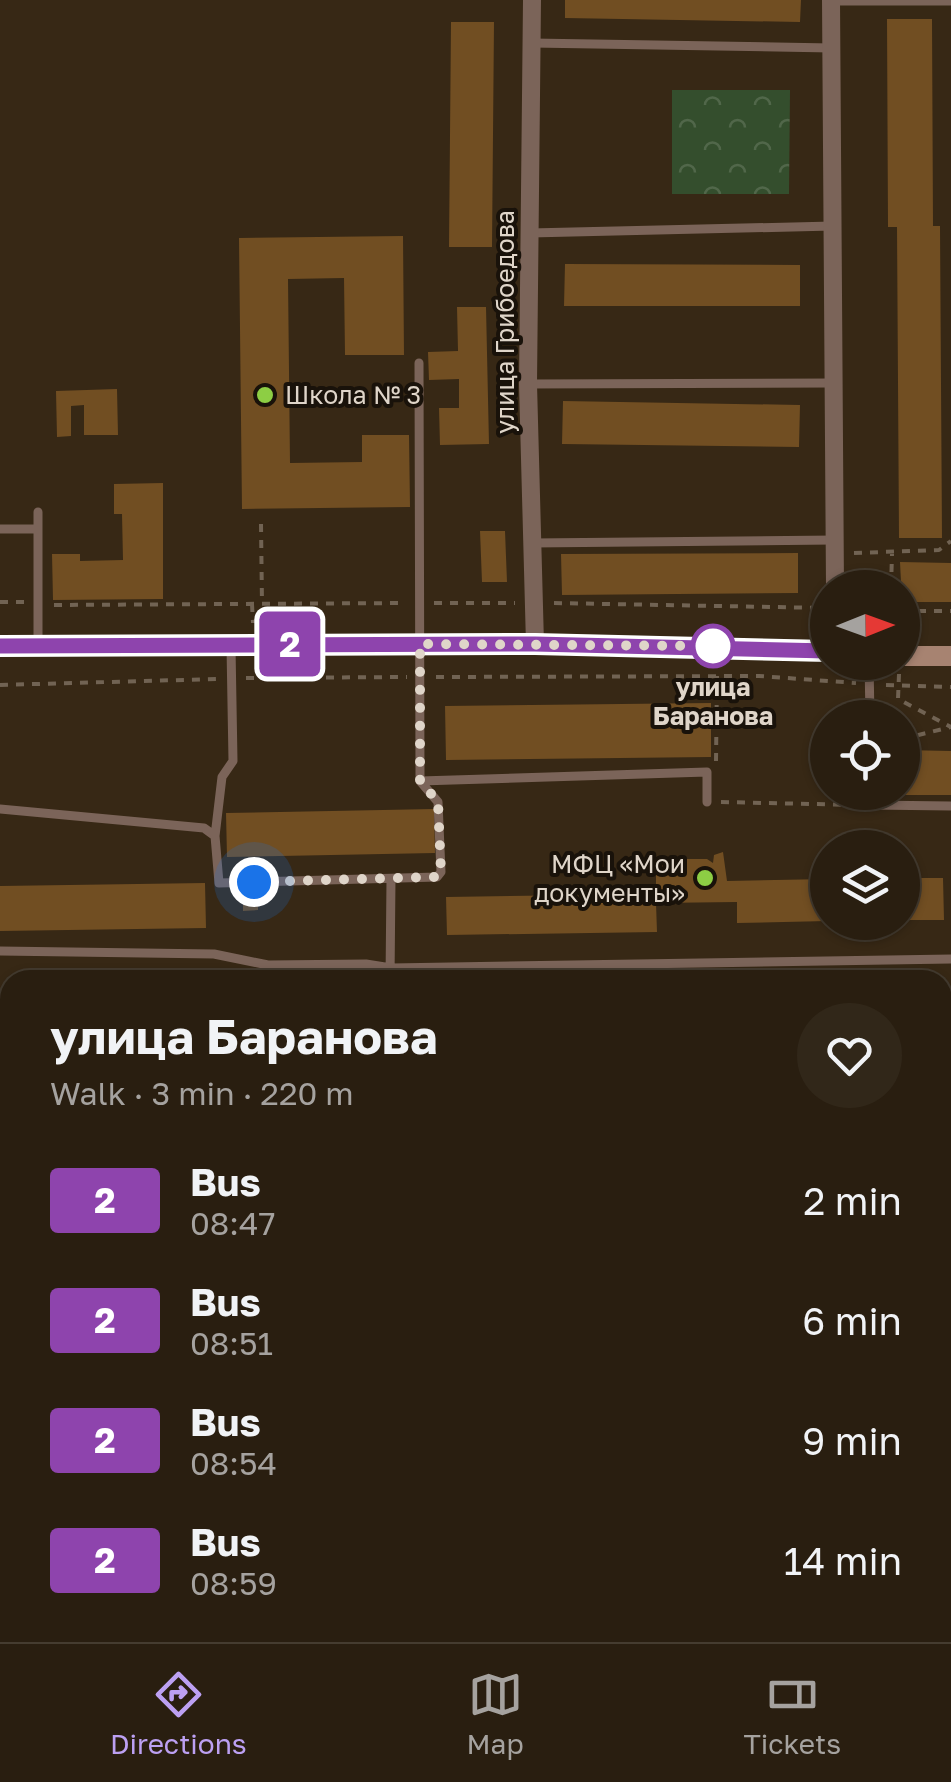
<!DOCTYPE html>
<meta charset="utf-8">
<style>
body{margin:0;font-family:"Golos Text",sans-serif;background:#312719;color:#f1f3f6;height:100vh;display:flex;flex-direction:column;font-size:38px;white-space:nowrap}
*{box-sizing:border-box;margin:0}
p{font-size:32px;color:#a5a29f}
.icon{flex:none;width:55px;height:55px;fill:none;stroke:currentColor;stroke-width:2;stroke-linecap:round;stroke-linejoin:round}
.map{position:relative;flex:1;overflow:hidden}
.side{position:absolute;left:0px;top:970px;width:952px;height:672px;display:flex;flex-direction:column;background:#291e10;border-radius:30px 30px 0 0;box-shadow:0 2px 8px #0004,0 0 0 2px #453c30}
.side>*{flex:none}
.badge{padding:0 20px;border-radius:8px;font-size:35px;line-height:65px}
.needle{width:65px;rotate:89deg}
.controls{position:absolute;left:810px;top:570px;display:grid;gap:20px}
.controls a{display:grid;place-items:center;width:110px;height:110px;border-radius:50%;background:#291e10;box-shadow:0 2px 8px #0004,0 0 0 2px #453c30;font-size:50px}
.you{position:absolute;width:50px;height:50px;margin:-25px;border:8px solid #fff;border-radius:50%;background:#1a73e8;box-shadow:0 0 0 15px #1a73e833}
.map>.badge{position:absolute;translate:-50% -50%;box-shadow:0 0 0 5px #fff}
.round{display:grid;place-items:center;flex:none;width:105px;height:105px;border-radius:52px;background:#312719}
.head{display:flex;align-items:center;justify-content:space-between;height:170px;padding:0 50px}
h1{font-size:48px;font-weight:700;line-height:75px}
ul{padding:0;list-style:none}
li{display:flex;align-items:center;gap:30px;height:120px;padding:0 50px}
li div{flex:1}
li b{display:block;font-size:38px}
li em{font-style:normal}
li .badge{min-width:110px;font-weight:700;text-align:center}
.tabs{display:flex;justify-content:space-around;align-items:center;height:140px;border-top:2px solid #453c30;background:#291e10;font-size:28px;color:#a5a29f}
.tabs a{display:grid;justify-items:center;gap:5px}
.tabs .on{color:#bca0f2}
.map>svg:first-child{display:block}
</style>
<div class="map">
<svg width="951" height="1642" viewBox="0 0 951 1642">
<defs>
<pattern id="industrial-grid" width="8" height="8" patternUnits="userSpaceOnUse" patternTransform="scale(2.5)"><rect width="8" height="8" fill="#422e15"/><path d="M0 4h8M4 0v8" fill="none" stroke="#5d4b36"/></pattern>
<pattern id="park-crowns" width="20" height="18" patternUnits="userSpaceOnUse" patternTransform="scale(2.5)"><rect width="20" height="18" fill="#344e2d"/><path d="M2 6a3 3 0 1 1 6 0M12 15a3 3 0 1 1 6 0" fill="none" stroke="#51674a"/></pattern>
</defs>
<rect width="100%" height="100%" fill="#372815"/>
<path fill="url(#industrial-grid)" d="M943 1589H951V1642H848V1633L942 1632Z
M759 1632V1642H481L480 1633Z"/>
<path fill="url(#park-crowns)" d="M672 90H790L789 194H672Z"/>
<path fill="#714e22" d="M565 0H801L800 22 565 18Z
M887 19H932L933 226H940L942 538H899L897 227H888Z
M451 22H494L492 247H449Z
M403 236 404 355H345L344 278 288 279 290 463 362 462V435H409L410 507 242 509 239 238Z
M565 264 800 265V306H564Z
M457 307H486L489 444 440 445 439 408H459V379L429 380 428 352 458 351Z
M117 389 118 435H84V405L71 406V436L57 437 56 391Z
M563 401 800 405 799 447 562 444Z
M163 483V599L53 600 52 554H80V561L123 560 122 514H114V484Z
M480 531H505L507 582H482Z
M798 553V593L562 595 561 554Z
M900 562 951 563V602H902Z
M711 703V757L446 760 445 706Z
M902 750 951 751V795H902Z
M434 809 435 853 227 857 226 813Z
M723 852 727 881 828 879V921L737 923V902L656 903 657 932 447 935 446 897 656 894V859H707L713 863 714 855Z
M902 878H943L944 920H902Z
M205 883 206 928 0 931V886Z
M243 890H258V910L243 911Z
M942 1019 951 1020V1059H942Z
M942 1341H951V1384H942Z
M0 1513 10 1514V1629H0Z
M717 1632H759V1642H717Z"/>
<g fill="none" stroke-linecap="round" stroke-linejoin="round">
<path stroke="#716353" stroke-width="4" stroke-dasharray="8 8" stroke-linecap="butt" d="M261 524 262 604
M854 553 939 550 951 541
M891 588 892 554
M0 602H25
M434 603H515
M554 603 828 608
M252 604 253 623
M54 605 405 603
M902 611H951
M899 674 898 699 951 727
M436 677 759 676 856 683
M246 678 407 677
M0 685 217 679
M886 685 951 687
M902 739 951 727
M716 761 717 676
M721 802 857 805"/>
<path stroke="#7b6459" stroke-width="9" d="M831 1H951
M532 43 832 48
M530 233 833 226
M419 363 420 781 707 772V802
M528 384 833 383
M38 512V644
M0 529H38
M532 543 835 540
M869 662 870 718
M871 792V805L951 806
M0 809 204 828 215 836 219 883 437 877 441 872 438 802 420 781
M215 836 222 777 233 761 231 647
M0 951 214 954 268 965 366 964 391 968 951 959
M390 980 391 879
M942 1081H951
M0 1170V1332
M942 1419H951
M342 1632V1642
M465 1632 466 1642
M898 1642 905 1632"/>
<path stroke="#7b6459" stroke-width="18" d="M532 0 528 384 535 644
M831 0 835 588
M942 1567H951
M839 1632V1642"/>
<path stroke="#a78371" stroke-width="20" d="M0 646 535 644 828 651
M902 656H951"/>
</g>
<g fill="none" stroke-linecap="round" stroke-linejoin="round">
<g stroke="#fff" stroke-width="22">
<path id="line" d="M0 646 535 644 828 651"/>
</g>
<use href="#line" stroke="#8e44ad" stroke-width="15"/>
<path stroke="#dfd5c9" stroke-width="10" stroke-dasharray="0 18" d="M254 882 436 877 441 872 438 802 420 781V644L713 646"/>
</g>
<g fill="#8dce44" stroke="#19120a" stroke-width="4">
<circle cx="265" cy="395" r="10"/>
<circle cx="705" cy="878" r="10"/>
</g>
<circle fill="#fff" stroke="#8e44ad" stroke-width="5" cx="713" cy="646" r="20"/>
<g text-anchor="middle" stroke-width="8" stroke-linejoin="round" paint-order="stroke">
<g font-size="25" fill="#dfd5c9" stroke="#19120a">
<text transform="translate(505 322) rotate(-90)" y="9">улица Грибоедова</text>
</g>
<g font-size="25" fill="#dfd5c9" stroke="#19120a" text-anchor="start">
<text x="285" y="404">Школа № 3</text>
<text x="685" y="873" text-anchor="end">МФЦ «Мои<tspan x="685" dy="29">документы»</tspan></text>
</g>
<g font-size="25" font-weight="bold" fill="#dfd5c9" stroke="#19120a">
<text x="713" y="696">улица<tspan x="713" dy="29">Баранова</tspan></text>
</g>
</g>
</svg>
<div class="controls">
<a><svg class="needle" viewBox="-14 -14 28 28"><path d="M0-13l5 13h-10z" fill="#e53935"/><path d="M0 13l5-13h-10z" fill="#a5a29f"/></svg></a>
<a><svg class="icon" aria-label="locate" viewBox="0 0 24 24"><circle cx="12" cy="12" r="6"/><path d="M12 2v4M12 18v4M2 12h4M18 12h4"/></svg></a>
<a><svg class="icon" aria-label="layers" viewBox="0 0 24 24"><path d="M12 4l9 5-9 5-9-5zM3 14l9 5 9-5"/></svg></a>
</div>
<div class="you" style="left:254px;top:882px"></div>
<b class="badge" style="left:290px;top:644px;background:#8e44ad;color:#fff">2</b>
<section class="side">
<div class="head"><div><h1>улица Баранова</h1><p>Walk · 3 min · 220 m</p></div><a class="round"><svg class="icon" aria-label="heart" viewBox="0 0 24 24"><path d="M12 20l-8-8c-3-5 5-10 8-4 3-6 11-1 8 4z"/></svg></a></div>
<ul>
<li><span class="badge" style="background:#8e44ad;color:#fff">2</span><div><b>Bus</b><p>08:47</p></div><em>2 min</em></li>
<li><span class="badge" style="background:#8e44ad;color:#fff">2</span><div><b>Bus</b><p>08:51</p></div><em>6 min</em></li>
<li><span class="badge" style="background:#8e44ad;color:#fff">2</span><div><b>Bus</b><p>08:54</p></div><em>9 min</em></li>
<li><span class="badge" style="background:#8e44ad;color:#fff">2</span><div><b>Bus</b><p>08:59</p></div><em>14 min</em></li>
</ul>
</section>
</div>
<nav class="tabs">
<a class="on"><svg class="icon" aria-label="directions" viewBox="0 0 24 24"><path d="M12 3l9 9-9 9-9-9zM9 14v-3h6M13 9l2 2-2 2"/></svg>Directions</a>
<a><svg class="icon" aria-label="map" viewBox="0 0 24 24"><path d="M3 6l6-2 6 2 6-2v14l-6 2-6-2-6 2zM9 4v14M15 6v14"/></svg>Map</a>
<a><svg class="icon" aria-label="tickets" viewBox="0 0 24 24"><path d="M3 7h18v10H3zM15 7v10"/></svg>Tickets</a>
</nav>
